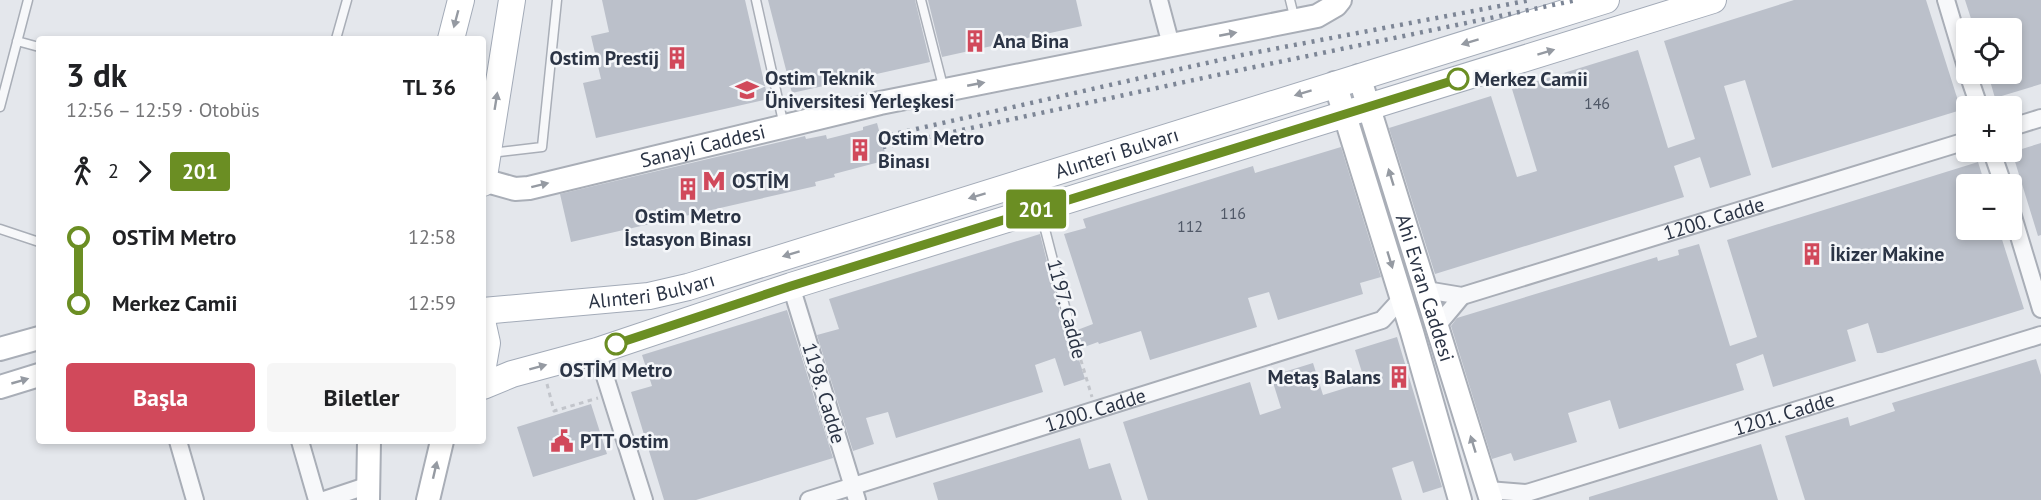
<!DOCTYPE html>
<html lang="tr">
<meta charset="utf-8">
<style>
body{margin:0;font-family:"PT Sans",sans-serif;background:#f6f6f6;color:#202124;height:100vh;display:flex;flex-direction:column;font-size:22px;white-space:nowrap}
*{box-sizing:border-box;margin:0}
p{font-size:20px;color:#757577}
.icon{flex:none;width:33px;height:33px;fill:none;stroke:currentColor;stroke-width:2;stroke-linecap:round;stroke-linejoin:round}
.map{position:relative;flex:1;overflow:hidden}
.side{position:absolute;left:36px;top:36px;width:450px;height:408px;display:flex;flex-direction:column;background:#fff;border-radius:6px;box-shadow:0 3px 9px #0003}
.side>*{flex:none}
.badge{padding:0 12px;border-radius:4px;font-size:21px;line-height:39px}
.tools{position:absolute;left:1956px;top:18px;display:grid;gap:12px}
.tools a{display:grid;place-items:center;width:66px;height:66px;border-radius:6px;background:#fff;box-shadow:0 3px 9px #0003;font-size:30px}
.map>.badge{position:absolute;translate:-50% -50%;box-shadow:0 0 0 3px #fff}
.legs{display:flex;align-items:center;gap:9px;height:66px;padding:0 30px;font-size:20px}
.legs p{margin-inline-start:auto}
.headline{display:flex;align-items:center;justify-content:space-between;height:102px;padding:0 30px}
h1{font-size:33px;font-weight:700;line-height:45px}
.cta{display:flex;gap:12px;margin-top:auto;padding:12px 30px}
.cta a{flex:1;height:69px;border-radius:6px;background:#d1495b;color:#fff;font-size:24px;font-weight:700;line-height:69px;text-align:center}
.cta a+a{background:#f6f6f6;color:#202124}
ul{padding:0 30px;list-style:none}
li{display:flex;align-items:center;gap:21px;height:66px;font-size:22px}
li i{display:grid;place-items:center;width:9px;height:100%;margin:0 8px;background:currentColor}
li i::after{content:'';width:15px;height:15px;margin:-8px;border:4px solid;border-radius:50%;background:#fff}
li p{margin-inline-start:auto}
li:first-child i{background:linear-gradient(#0000 50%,currentColor 0)}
li:last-child i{background:linear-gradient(currentColor 50%,#0000 0)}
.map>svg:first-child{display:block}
</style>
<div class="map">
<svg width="2041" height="500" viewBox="0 0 2041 500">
<defs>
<pattern id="grass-dots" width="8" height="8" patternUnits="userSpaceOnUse" patternTransform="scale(1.5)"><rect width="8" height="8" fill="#c9d6c5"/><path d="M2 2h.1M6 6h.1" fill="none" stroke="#adb8ab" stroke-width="1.8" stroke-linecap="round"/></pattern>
</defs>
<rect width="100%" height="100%" fill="#e4e7ec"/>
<path fill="url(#grass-dots)" d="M1370 145 1407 270 1399 273 1363 147Z"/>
<path fill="#bbc0ca" d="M602 0H745L768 99 596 138 583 83 601 79 591 36 609 32Z
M768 0H915L930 62 792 93Z
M928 0H1076L1082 26 942 57Z
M1794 0H1926L1961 110 1772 168 1745 80 1724 86 1751 175 1710 188 1700 157 1674 166 1684 197 1435 274 1389 128 1491 96 1517 177 1537 171 1512 89 1638 50 1668 148 1695 139 1664 41Z
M1965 0H2041V84L1995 98 1988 74H2012V28H1974Z
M877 123 887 160 834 174 835 177 815 182 816 186 571 242 560 194 805 136 806 139 826 135 827 139 863 130V127Z
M2041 143V235L2038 236 2012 152Z
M1341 147 1381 277 1360 283 1363 294 1278 320 1269 292 1248 298 1257 327 1150 360 1141 331 1099 344 1098 342 1076 350 1085 379 1064 386 1055 358 1035 365 1043 392 896 438 888 412 866 418 874 444 853 451 817 335 839 329 829 299 1040 234 1064 328 1068 332H1072L1093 324 1064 234 1086 228 1083 219 1253 166 1255 173Z
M1978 162 1985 184H1966V230H1999L2024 309 1882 353H1877L1868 323 1847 330 1856 361 1773 387 1763 354 1736 364 1744 390 1619 429 1610 400 1568 413 1577 442 1514 461 1511 453 1492 459 1451 326 1457 318 1657 257 1658 261 1679 255 1678 250 1699 244 1730 346 1757 337 1727 240Z
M787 310 833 458 696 500H664L631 392 652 386 642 355Z
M1397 337 1442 487 1423 493 1413 461 1392 468 1402 500H1148L1123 422 1250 382 1260 415 1281 408 1271 376 1313 363 1323 395 1365 382 1355 350Z
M2036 359 2041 375V500H1805L1785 436 1848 417 1850 426 1895 411 1892 403Z
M591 404 607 454 533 477 517 427Z
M1080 438 1089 469 1110 463 1122 500H938L933 483Z
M1761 444 1778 500H1589V497Z"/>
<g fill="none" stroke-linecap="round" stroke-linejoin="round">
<g stroke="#a9aeb7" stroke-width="11">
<path id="lane" d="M756 0 784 126
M921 0 944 90
M1290 0 1295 20
M336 39 347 0
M17 41 39 47
M0 107 28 0
M491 153 542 147 557 0
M1040 210 1070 326
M0 229 39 242"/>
</g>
<g stroke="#a9aeb7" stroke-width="20">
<g id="street">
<path d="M1159 0 1171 45"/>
<path d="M1946 0 1966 67"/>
<path d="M1968 74 1979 106"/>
<path d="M2012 127 2041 118"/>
<path d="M1992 152 2003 184"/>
<path d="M2012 213 2041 309"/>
<path d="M791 286 857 500"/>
<path id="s1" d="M1426 290 1462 296 1966 141"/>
<path d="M1437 326 1462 296"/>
<path d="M597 351 644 500"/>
<path d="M178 441 195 500"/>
<path d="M300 441 317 500"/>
<path id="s2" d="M1488 490 1527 493 2041 335"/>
<path d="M324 500 369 485"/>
<path id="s3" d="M809 500 1382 320 1402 298"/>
</g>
</g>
<g stroke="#a9aeb7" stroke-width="26">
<g id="secondary">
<path id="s4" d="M1359 76 1491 500"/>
<path d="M1335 83 1412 332 1460 500"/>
<path id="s5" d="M483 180 515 189 529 188 880 103 1317 16 1336 5 1340 0"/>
<path d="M0 349 39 338"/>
<path d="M0 387 39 375"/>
<path d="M368 500 369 441"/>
<path d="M428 500 442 441"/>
</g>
</g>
<g stroke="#a3abb8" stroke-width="28">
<g id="primary">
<path d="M451 39 461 0"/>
<path d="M483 183 512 0"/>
<path id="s6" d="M483 311 649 296 688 287 1606 0"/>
<path d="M483 325 487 343 483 366"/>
<path d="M483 386 512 374 597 351 791 286 1713 0"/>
</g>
</g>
<path stroke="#c2c5cb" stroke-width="3" stroke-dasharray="4.5 4.5" stroke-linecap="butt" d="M1073 334 1092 397
M547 384 554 411 598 398"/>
<use href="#lane" stroke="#f7f8fa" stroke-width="8"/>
<use href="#street" stroke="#f7f8fa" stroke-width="16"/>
<use href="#secondary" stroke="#fff" stroke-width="22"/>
<use href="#primary" stroke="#fff" stroke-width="26"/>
<path stroke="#7d8696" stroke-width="4.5" stroke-dasharray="3 6" stroke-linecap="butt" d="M881 137 1242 55 1531 0
M883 147 1245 69 1577 0"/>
</g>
<defs><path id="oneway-solid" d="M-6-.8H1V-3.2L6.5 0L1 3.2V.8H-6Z" transform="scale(1.5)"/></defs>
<g fill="#959aa2">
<use href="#oneway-solid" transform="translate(456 19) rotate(105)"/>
<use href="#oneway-solid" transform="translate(1228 34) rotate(-11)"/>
<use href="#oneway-solid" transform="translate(1470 42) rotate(163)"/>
<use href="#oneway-solid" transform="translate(1546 52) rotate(-17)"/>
<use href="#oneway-solid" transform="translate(976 84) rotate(-11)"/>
<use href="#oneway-solid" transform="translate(1303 93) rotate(163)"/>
<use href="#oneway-solid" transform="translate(496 101) rotate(-81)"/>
<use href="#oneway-solid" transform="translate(1391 177) rotate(-107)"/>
<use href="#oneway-solid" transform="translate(540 185) rotate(-14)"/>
<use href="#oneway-solid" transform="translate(977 196) rotate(163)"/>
<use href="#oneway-solid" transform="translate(791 254) rotate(163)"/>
<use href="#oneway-solid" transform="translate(1390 260) rotate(73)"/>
<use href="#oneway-solid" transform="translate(538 367) rotate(-15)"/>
<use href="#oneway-solid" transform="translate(20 381) rotate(-16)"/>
<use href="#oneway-solid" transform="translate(1473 444) rotate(-107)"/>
<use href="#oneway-solid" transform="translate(435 470) rotate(-77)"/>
</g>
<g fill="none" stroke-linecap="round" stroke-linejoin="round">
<g stroke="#fff" stroke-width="14">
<path id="line-1" d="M616 344 791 286 1458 79"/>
</g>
<use href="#line-1" stroke="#6b8e23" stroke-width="9"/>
</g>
<defs>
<g id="building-bare" transform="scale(1.8)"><path d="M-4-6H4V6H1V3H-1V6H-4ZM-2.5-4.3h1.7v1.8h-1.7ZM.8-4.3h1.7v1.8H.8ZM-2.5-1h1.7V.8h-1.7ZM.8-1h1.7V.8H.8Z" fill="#d1495b" stroke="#f4f6f9" stroke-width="2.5" paint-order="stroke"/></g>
<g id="university-bare" transform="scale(1.8)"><path d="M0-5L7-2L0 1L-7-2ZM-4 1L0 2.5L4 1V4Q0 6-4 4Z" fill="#d1495b" stroke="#f4f6f9" stroke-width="2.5" paint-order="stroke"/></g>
<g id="metro-bare" transform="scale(1.8)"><path d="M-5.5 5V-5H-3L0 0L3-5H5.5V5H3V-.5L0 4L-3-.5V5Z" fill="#d1495b" stroke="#f4f6f9" stroke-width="2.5" paint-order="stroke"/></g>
<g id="civic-bare" transform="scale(1.8)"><path d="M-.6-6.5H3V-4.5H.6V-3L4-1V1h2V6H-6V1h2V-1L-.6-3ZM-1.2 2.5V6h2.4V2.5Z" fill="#d1495b" stroke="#f4f6f9" stroke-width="2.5" paint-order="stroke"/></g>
</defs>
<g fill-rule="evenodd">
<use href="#building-bare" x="975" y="41"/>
<use href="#building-bare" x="677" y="58"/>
<use href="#university-bare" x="747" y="90"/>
<use href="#building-bare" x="860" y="150"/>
<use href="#metro-bare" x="714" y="181"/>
<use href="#building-bare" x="688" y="189"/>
<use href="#building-bare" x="1812" y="254"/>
<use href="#building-bare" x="1399" y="377"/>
<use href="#civic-bare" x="562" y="441"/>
</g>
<g fill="#fff" stroke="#6b8e23" stroke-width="3">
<circle cx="1458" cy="79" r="10"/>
<circle cx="616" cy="344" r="10"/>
</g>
<g text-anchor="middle" stroke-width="5" stroke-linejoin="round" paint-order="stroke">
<g font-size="16" fill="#4f5766">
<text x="1597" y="109">146</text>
<text x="1233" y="219">116</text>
<text x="1190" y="232">112</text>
</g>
<g font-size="20" font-weight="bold" fill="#2b3445" stroke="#f4f6f9" text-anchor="start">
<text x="993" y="48">Ana Bina</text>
<text x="659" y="65" text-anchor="end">Ostim Prestij</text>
<text x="765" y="85">Ostim Teknik<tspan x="765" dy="23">Üniversitesi Yerleşkesi</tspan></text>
<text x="878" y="145">Ostim Metro<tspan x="878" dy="23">Binası</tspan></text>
<text x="732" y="188">OSTİM</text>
<text x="688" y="223" text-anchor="middle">Ostim Metro<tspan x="688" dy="23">İstasyon Binası</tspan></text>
<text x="1830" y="261">İkizer Makine</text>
<text x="1381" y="384" text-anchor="end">Metaş Balans</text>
<text x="580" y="448">PTT Ostim</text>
</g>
<g font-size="20" font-weight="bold" fill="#2b3445" stroke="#f4f6f9" text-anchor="start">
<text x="1474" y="86">Merkez Camii</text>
<text x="616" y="377" text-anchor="middle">OSTİM Metro</text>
</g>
<g font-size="20" fill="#2b3445" stroke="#f4f6f9">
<text dy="7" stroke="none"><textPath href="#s5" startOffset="226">Sanayi Caddesi</textPath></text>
<text dy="7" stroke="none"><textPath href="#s6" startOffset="656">Alınteri Bulvarı</textPath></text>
<text dy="7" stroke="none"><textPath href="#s1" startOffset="300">1200. Cadde</textPath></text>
<text dy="7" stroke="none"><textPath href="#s4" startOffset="222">Ahi Evran Caddesi</textPath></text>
<text dy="7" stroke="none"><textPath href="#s6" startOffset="170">Alınteri Bulvarı</textPath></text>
<text transform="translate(1067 309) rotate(75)" y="7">1197. Cadde</text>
<text transform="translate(824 393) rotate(73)" y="7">1198. Cadde</text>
<text dy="7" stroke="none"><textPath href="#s3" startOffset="300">1200. Cadde</textPath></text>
<text dy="7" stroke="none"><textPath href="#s2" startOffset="308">1201. Cadde</textPath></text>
</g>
</g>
</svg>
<div class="tools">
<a><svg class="icon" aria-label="locate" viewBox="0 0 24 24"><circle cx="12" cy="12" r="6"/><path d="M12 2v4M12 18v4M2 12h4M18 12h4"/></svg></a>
<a>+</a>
<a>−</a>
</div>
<b class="badge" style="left:1036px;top:209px;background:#6b8e23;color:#fff">201</b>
<section class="side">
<div class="headline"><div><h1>3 dk</h1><p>12:56 – 12:59 · Otobüs</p></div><b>TL 36</b></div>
<div class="legs"><svg class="icon" aria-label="walk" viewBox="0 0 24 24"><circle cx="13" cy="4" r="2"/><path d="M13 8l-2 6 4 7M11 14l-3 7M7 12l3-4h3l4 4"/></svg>2<svg class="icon" aria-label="forward" viewBox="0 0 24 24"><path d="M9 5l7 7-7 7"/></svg><b class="badge" style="background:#6b8e23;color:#fff">201</b></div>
<ul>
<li><i style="color:#6b8e23"></i><b>OSTİM Metro</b><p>12:58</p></li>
<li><i style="color:#6b8e23"></i><b>Merkez Camii</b><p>12:59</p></li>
</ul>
<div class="cta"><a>Başla</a><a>Biletler</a></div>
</section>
</div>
